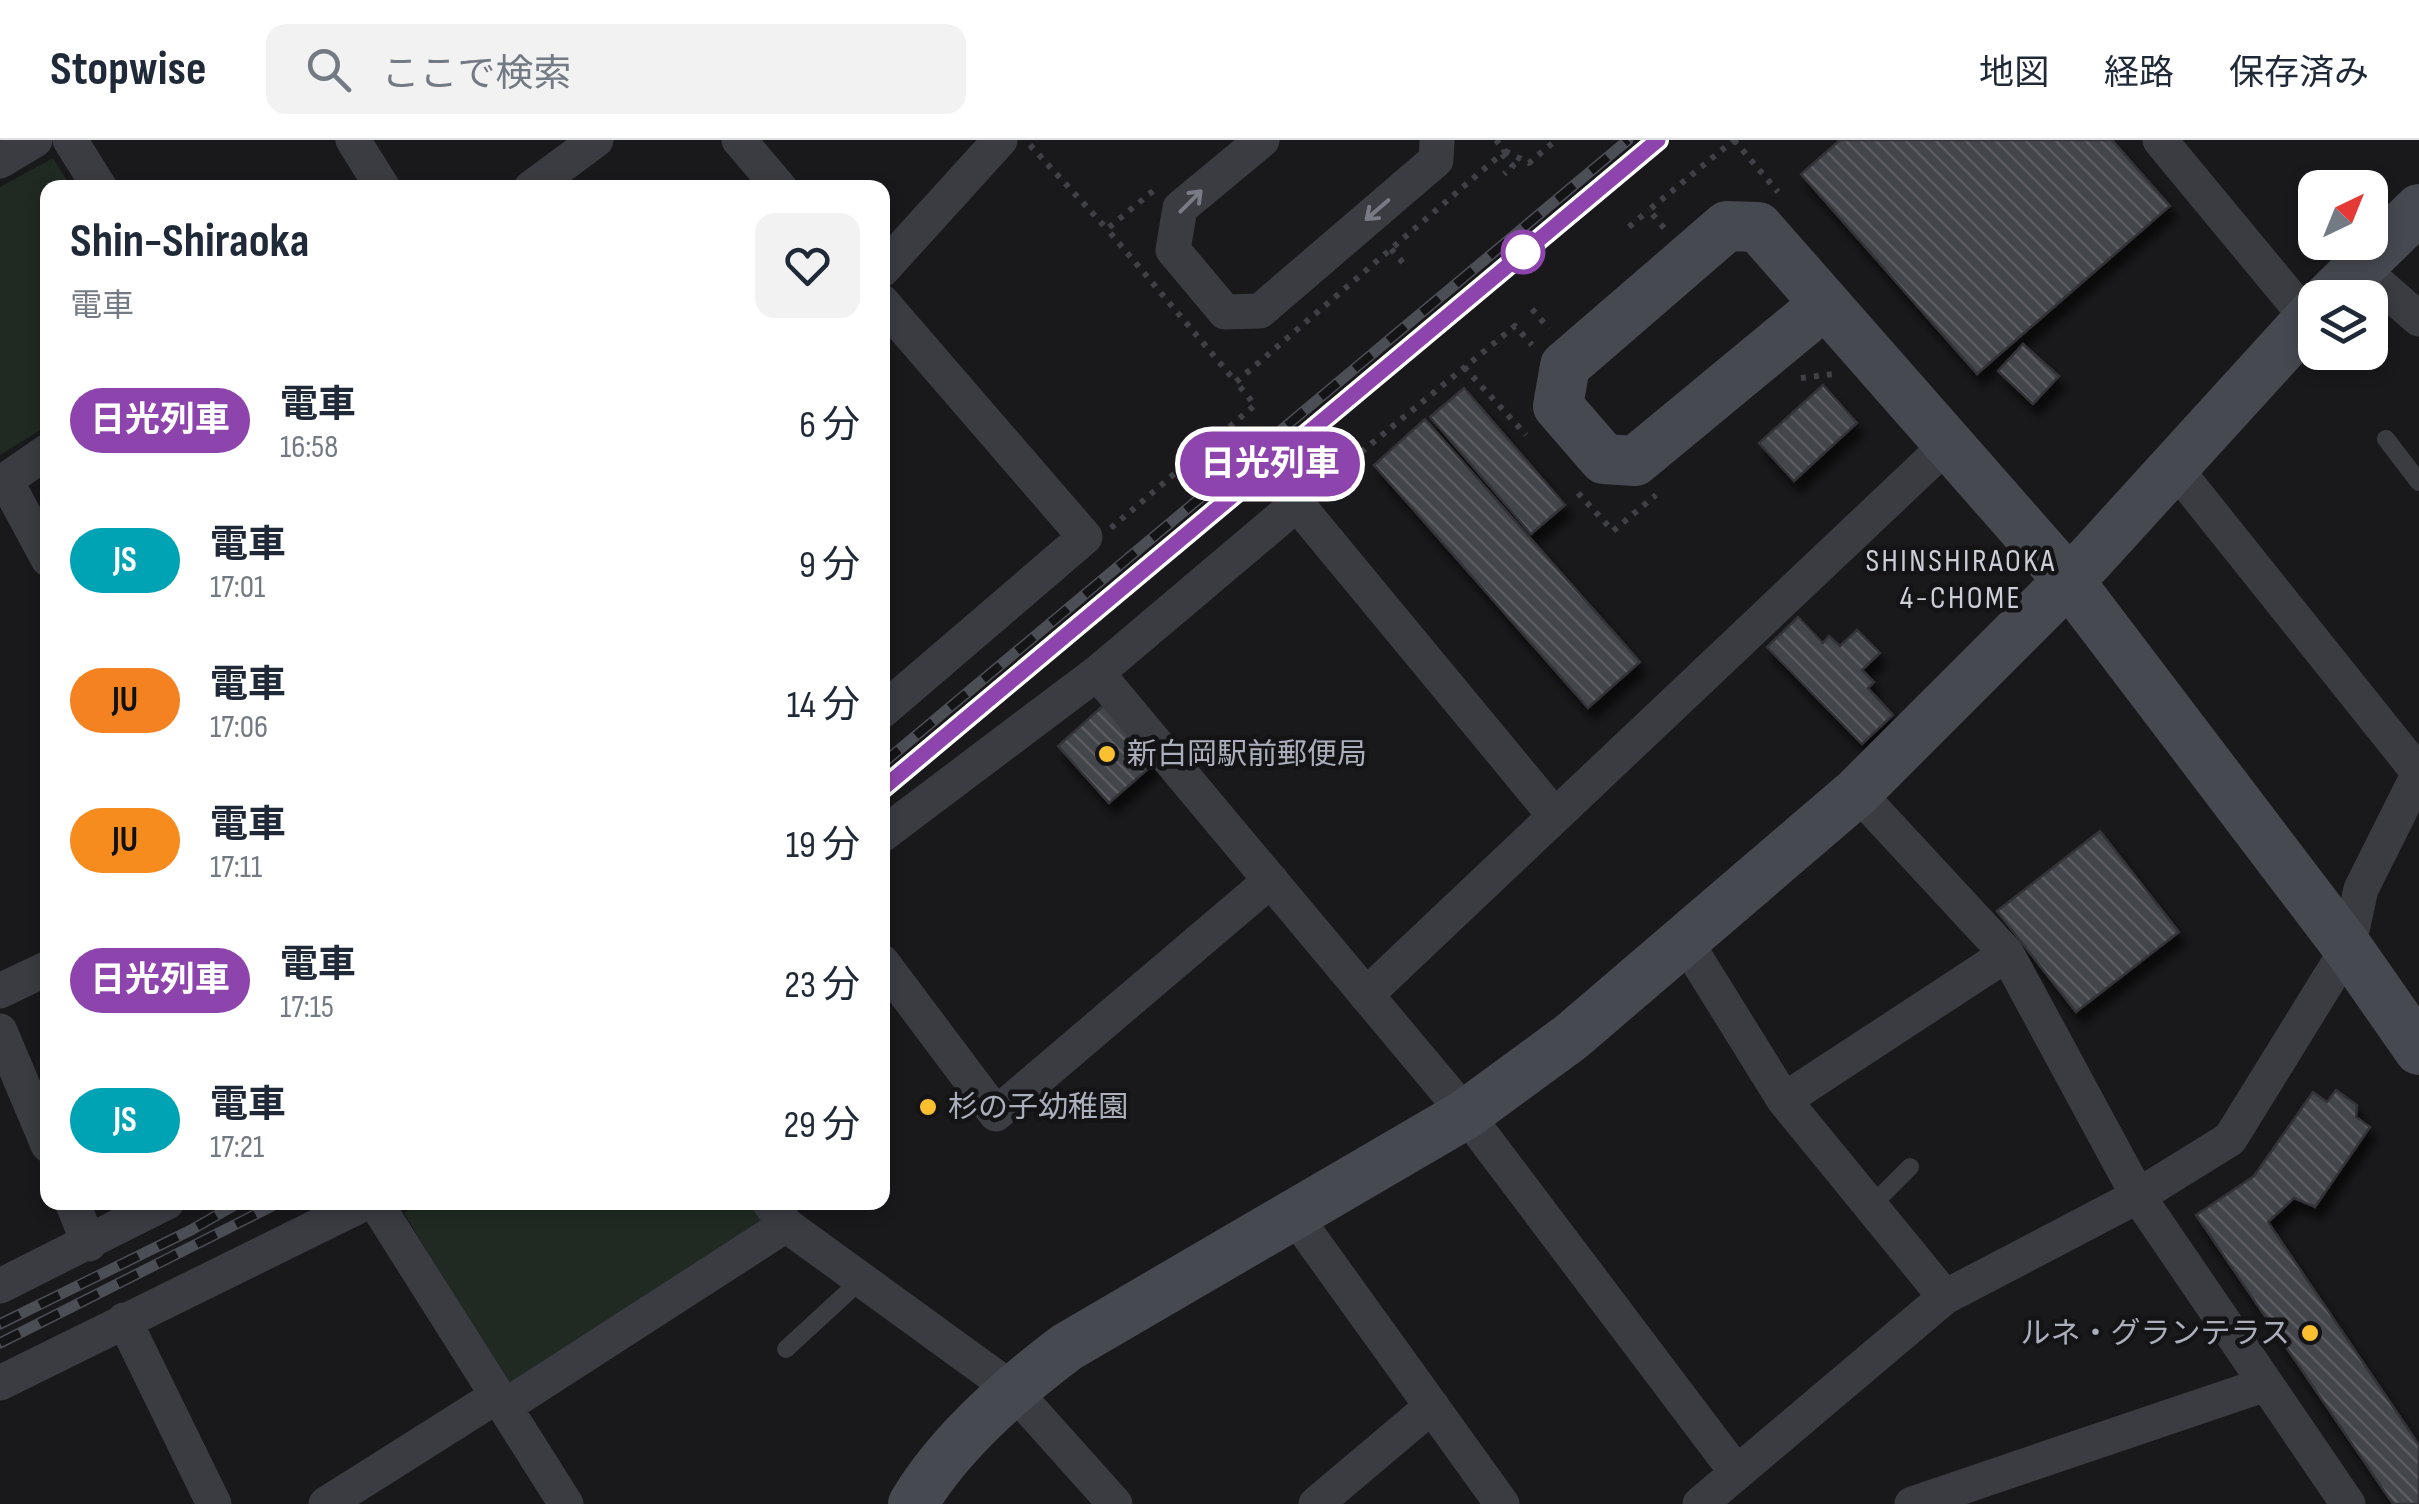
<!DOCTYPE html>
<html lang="ja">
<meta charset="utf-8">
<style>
body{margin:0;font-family:"Sofia Sans Condensed","Noto Sans JP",sans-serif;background:#f2f2f3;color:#1f2937;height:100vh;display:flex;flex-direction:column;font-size:38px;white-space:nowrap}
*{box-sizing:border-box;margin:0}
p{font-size:32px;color:#747a83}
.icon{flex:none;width:55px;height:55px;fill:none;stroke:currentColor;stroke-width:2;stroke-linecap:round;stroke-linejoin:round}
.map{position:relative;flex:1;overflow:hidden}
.panel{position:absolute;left:40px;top:40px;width:850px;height:1030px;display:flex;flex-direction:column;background:#fff;border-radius:20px;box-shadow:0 5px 15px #0003}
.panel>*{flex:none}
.badge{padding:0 20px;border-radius:32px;font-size:35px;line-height:65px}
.needle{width:65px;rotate:43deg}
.buttons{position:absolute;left:2298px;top:30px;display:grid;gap:20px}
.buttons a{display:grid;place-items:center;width:90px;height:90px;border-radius:20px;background:#fff;box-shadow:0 5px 15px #0003;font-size:50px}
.map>.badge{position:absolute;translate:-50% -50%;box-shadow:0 0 0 5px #fff}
.round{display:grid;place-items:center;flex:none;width:105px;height:105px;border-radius:20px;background:#f2f2f3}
.headline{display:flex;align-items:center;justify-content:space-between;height:170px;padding:0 30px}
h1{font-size:48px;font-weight:700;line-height:75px}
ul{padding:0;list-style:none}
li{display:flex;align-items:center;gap:30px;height:140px;padding:0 30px}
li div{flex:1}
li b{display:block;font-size:38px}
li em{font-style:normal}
li .badge{min-width:110px;font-weight:700;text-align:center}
header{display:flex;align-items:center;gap:60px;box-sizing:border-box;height:140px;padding:0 50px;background:#fff;border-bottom:2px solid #e0e1e3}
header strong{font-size:48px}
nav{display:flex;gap:55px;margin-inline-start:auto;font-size:35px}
.search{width:700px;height:90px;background:#f2f2f3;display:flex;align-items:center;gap:25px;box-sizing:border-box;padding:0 35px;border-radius:20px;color:#747a83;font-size:38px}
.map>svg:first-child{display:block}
</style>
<header>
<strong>Stopwise</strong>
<div class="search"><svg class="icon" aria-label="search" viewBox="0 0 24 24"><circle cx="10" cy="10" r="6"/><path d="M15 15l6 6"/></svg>ここで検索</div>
<nav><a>地図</a><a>経路</a><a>保存済み</a></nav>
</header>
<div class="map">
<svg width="2419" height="1364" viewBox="0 0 2419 1364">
<defs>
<pattern id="building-back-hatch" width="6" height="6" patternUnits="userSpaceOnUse" patternTransform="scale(2.5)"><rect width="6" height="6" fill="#434448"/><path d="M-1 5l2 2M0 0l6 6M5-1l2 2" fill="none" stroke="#5b5c60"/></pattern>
<filter id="shadow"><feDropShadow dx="6" dy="11" stdDeviation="5" flood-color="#0009"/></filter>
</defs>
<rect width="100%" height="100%" fill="#19191b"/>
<path fill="#202a22" d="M53 18 71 47 48 48 47 286 0 315V47Z
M420 1062H749L764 1084 511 1250 404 1073Z"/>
<path fill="url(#building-back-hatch)" stroke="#333337" stroke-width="2.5" filter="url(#shadow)" d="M1840 0H2112L2170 66 1977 234 1801 34Z
M2023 204 2059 236 2033 264 1998 231Z
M1823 245 1857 283 1794 341 1759 303Z
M1464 248 1565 365 1531 394 1430 277Z
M1425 279 1640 522 1588 568 1374 325Z
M1798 477 1823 503 1829 496 1840 506 1857 490 1880 513 1862 530 1874 542 1868 548 1893 575 1862 604 1767 507Z
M1105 564 1156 622 1109 663 1058 606Z
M2100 691 2179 792 2076 872 1997 771Z
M2336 950 2357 965 2356 977 2370 987 2315 1067 2294 1058 2268 1082 2419 1305V1364H2393L2196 1075 2254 1036 2313 952 2327 962Z"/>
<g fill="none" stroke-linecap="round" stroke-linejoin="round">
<path stroke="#3f4147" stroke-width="6" stroke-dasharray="5 8" stroke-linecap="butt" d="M1734 0 1778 52
M1030 5 1107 89
M1505 11 1529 23 1556 0
M1502 14 1513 26 1504 34
M1153 51 1107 89 1236 242 1505 11 1496 0
M1629 87 1649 70
M1664 88 1649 70 1734 0
M1391 109 1404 124
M1532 169 1549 189
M1464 227 1526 295
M1801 238 1834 234 1837 237
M1321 345 1515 186 1532 205
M1578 353 1613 391 1656 355
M1111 388 1255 265 1236 242"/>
<path stroke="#3b3c42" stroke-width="18" d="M2386 299 2419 342
M1871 1066 1910 1027
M786 1209 861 1140"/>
<path stroke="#3b3c42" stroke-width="35" d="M70 0 100 48
M353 0 383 48
M739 0 780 48
M1262 0 1180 68 1173 110 1225 172 1260 171 1436 20 1437 0
M2160 0 2308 179
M0 21 35 0
M531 48 596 0
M2358 126 2419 179
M882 130 1000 0
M882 162 1085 397 882 571
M2175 328 2419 633
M6 341 48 419
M0 344 48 311
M1097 533 1466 974 1737 1333
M1857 652 2007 814 2138 1056 2348 1364
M882 695 1097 533 1297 364 1555 676
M1684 799 1784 960 1945 1157
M882 822 996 974 1271 740
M0 851 48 828
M1366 855 1948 304
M0 891 48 1005
M1784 960 2007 814
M72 1062 89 1104
M375 1062 566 1364
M769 1062 786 1085 1012 1249 1115 1364
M1294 1075 1502 1364
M0 1146 167 1062
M124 1180 214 1364
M0 1243 367 1062
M504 1267 786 1085
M326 1364 497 1256
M1316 1364 1432 1266
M1700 1364 1945 1157 2138 1056 2230 999 2348 808 2361 749 2419 633
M1912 1364 2266 1244"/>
<path stroke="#474951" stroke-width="50" d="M2328 158 2419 69
M1825 164 1635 321 1604 319 1558 266 1565 226 1727 86 1758 87 2069 441 2348 808 2419 910
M913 1364C949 1303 1011 1249 1067 1207L1466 974 1571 897 1857 652 2090 419 2315 172"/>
<g stroke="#4c4e56" stroke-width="11">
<path id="rail" d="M882 624 1628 0
M882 649 1658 0
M0 1184 191 1090 240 1062
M0 1203 280 1062"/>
</g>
<use href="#rail" stroke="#141416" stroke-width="8" stroke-dasharray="22" stroke-linecap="butt"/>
</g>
<defs><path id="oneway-shaft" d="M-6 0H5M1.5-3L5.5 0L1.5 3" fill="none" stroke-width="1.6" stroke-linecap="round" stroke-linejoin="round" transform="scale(2.5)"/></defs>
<g stroke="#787b85">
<use href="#oneway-shaft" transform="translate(1191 61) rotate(-45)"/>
<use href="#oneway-shaft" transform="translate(1377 70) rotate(139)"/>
</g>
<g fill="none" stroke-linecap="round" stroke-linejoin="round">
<g stroke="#fff" stroke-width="22">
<path id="line" d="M882 649 1658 0"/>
</g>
<use href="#line" stroke="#8e44ad" stroke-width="15"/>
</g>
<circle fill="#fff" stroke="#8e44ad" stroke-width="5" cx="1523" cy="112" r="20"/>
<g fill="#fbc030" stroke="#141416" stroke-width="4">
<circle cx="1107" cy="614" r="10"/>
<circle cx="928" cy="967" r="10"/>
<circle cx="2310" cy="1193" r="10"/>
</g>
<g text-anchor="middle" stroke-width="9" stroke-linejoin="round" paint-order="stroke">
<g font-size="30" fill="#aaafbb" stroke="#141416" text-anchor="start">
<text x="1127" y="624">新白岡駅前郵便局</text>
<text x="948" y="977">杉の子幼稚園</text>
<text x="2290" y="1203" text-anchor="end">ルネ・グランテラス</text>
</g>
<g font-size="32" letter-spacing="2.5" fill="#ccced7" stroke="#141416">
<text x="1961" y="431">SHINSHIRAOKA<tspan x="1961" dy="37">4-CHOME</tspan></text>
</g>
</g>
</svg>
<div class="buttons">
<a><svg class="needle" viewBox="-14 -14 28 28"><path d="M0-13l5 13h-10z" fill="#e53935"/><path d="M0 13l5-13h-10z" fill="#747a83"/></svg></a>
<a><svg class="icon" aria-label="layers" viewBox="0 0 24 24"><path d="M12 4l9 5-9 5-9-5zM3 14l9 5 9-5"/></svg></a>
</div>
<b class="badge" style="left:1270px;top:324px;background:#8e44ad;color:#fff">日光列車</b>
<section class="panel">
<div class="headline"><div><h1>Shin-Shiraoka</h1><p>電車</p></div><a class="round"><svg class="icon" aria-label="heart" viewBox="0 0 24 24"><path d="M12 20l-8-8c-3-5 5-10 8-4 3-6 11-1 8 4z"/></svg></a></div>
<ul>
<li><span class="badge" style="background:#8e44ad;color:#fff">日光列車</span><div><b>電車</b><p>16:58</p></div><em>6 分</em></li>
<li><span class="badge" style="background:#00a3b4;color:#fff">JS</span><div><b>電車</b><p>17:01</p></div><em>9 分</em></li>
<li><span class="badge" style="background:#f58220;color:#111">JU</span><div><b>電車</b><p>17:06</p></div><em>14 分</em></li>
<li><span class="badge" style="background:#f68b1e;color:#111">JU</span><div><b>電車</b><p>17:11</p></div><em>19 分</em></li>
<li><span class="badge" style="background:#8e44ad;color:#fff">日光列車</span><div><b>電車</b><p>17:15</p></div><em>23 分</em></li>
<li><span class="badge" style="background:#00a3b4;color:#fff">JS</span><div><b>電車</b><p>17:21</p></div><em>29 分</em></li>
</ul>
</section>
</div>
